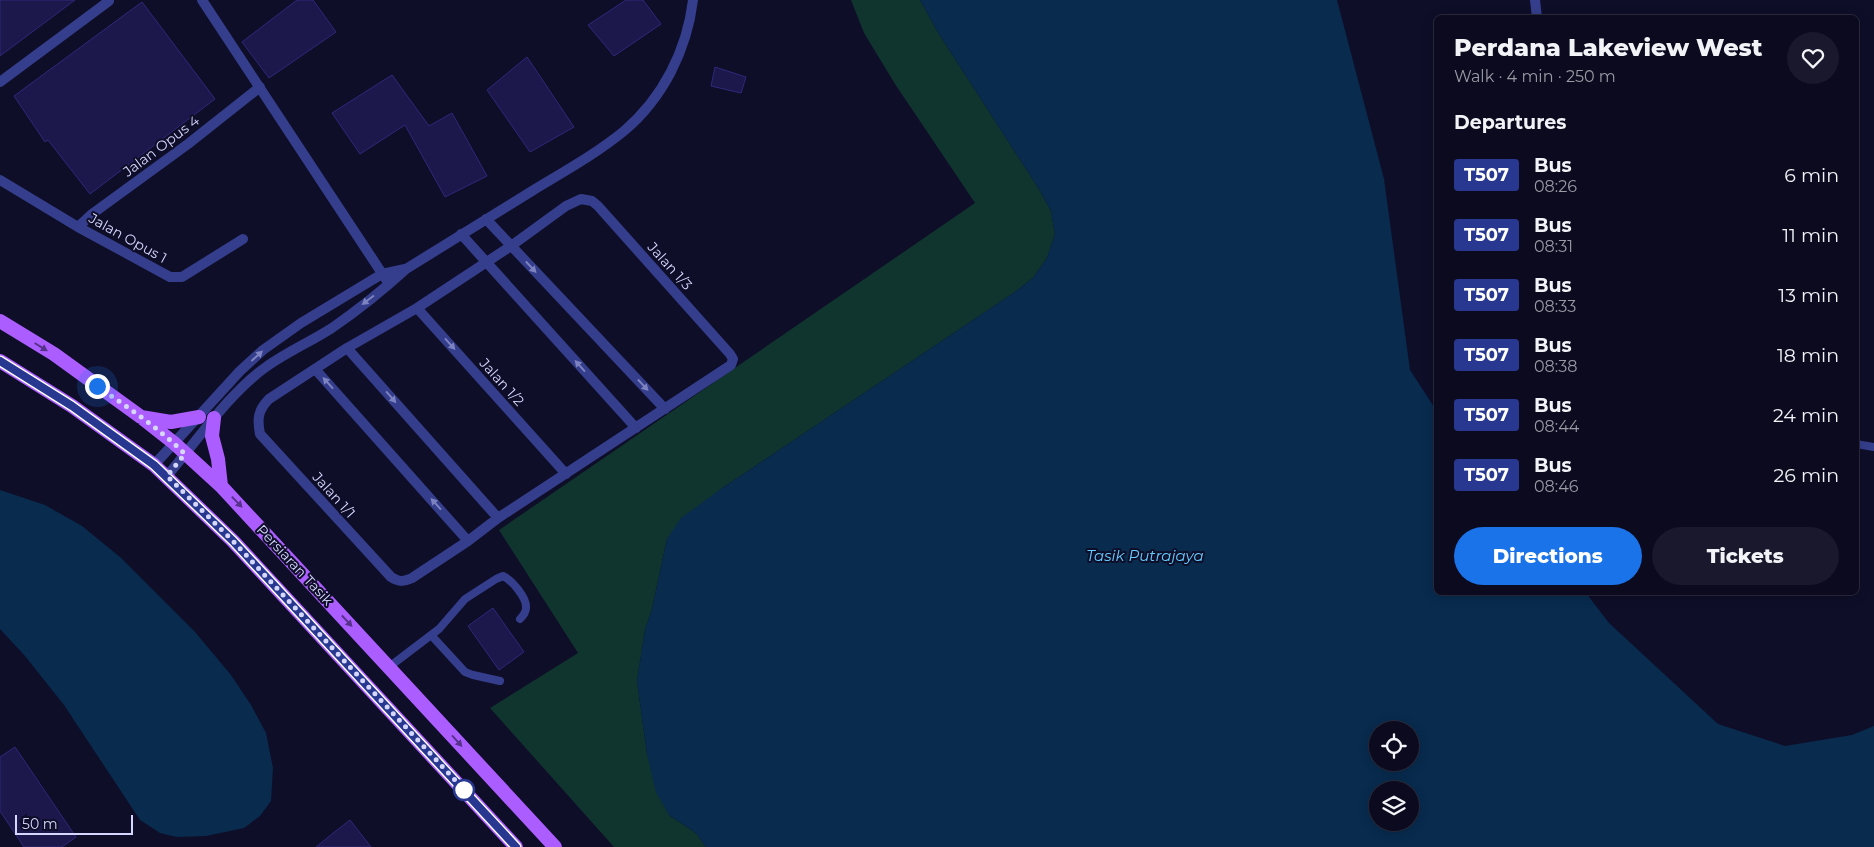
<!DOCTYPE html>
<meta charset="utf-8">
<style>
body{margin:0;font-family:Montserrat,sans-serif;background:#19182c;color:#f1f3f6;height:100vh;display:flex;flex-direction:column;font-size:19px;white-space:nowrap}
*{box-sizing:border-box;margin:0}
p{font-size:16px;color:#9a9aa4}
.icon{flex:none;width:28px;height:28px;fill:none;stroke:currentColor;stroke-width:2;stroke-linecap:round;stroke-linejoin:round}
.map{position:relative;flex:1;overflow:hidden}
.panel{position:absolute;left:1434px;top:15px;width:425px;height:580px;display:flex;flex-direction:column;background:#0b0a1f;border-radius:8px;box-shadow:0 2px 12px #0003,0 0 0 1px #2b2b3d}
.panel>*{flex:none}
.badge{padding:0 10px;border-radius:4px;font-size:18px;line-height:32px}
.tools{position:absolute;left:1369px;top:721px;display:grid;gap:10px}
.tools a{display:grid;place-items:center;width:50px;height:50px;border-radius:50%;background:#0b0a1f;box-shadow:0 2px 12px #0003,0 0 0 1px #2b2b3d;font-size:25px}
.scale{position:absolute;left:15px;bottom:12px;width:118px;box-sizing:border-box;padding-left:5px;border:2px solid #d6d7ff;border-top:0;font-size:14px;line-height:18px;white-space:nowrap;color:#d6d7ff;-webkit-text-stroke:4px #0f0e29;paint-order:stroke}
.you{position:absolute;width:25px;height:25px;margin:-12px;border:4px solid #fff;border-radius:50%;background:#1a73e8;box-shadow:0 0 0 8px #1a73e833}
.map>.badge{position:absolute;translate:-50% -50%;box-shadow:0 0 0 2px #fff}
h2{padding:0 20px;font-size:19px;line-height:45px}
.round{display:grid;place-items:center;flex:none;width:52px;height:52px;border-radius:26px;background:#19182c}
.head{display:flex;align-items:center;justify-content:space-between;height:85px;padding:0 20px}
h1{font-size:24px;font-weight:800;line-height:38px}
.primary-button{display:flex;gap:10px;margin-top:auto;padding:10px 20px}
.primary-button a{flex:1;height:58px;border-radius:30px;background:#1a73e8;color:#fff;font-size:20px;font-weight:800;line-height:58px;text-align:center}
.primary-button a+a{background:#19182c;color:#f1f3f6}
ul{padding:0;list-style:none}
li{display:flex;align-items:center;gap:15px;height:60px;padding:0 20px}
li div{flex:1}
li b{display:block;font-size:19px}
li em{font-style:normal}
li .badge{min-width:55px;font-weight:700;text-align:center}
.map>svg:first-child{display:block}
</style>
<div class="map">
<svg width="1874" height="847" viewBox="0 0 1874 847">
<rect width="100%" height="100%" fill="#0f0e29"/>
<path fill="#10342e" d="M851 0H920L939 34 1039 189 1051 211 1055 234 1047 258 1033 278 1015 292 721 489 667 539 652 609 645 630 637 681 647 754 669 815 696 833 706 847H614L490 708 578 653 499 530 975 203 895 84 864 33Z"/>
<path fill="#082b4e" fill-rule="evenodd" d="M920 0H1337L1384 179 1410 370 1436 410V592L1586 593 1609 623 1718 724 1785 746 1852 735 1874 726V847H706L696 833 669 815 656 792 647 754 637 681 645 630 652 609 667 539 681 518 721 489 1015 292 1033 278 1047 258 1055 234 1051 211 1039 189 939 34ZM1378 730H1410V762H1378ZM1378 790H1410V822H1378Z
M0 490 45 505 82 526 120 557 195 632 231 675 251 705 266 733 273 768 271 801 260 816 244 828 206 836 177 837 160 833 140 820 64 705 25 656 0 629Z"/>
<path fill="#1c184c" stroke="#2d297a" d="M0 0H75L0 56Z
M297 0H313L336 32 269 78 242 42Z
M626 0H643L661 24 614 56 588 25Z
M142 2 215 99 90 194 48 140 45 142 14 96Z
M527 57 574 127 530 152 487 90Z
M715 67 746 77 741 93 711 86Z
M392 75 429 126 452 113 487 176 445 197 405 125 360 154 332 113Z
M493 608 524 652 499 670 468 626Z
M15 747 76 837 62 847H24L0 811V757Z
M350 820 371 847H316L332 834Z"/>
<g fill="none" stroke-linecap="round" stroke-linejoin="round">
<path stroke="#353e8c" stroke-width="8" d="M1856 444 1874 447
M431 635 465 672 473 675 500 681
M389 667 439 629 465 599 496 579 503 576C512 580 527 598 526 608 526 613 523 616 520 619"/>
<path stroke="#353e8c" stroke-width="10" d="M202 0 389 284
M0 82 109 1
M0 180 78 227 170 277H182L243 239
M581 199 592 201 598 206 730 354 733 359 731 365 498 518 468 541 412 578C403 582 399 582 391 577L260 434C257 419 258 410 269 399L347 348 417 308 511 246 566 206Z
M486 219 665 409
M78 227 92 214 188 144 260 87
M461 234 636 428
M417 308 566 474
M347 348 498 518
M315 369 468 541
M154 465 240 371 263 350 301 323 382 274 405 269
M167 476C196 442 230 392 266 367 287 352 310 342 332 328 358 310 383 290 406 269 448 243 490 217 532 191 563 172 596 154 624 131 663 98 687 50 693 0"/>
<path stroke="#353e8c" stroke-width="10" d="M1535 0 1537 18"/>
<path stroke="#ac5dff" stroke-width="14" d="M0 321 54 354 141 417 174 443 221 486 555 847
M0 361 72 406 154 465 233 541 516 847
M141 417 171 422 199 417
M214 418 212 436 218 459 221 486"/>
</g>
<defs><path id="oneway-solid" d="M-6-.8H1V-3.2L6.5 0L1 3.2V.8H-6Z" transform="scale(1.25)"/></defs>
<g fill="#7d83c0">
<use href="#oneway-solid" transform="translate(531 267) rotate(47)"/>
<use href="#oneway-solid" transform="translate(368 300) rotate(143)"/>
<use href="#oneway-solid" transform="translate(450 344) rotate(48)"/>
<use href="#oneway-solid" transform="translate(257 356) rotate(-42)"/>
<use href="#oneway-solid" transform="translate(580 366) rotate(-132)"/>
<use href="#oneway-solid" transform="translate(328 383) rotate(-132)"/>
<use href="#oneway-solid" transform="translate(643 385) rotate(47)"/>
<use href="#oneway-solid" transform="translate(391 397) rotate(49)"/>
<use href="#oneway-solid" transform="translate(436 504) rotate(-132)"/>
</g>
<g fill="#563289">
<use href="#oneway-solid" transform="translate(41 347) rotate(32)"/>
<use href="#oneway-solid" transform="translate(237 502) rotate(46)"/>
<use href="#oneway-solid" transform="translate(347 621) rotate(47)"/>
<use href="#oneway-solid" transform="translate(457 741) rotate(48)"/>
</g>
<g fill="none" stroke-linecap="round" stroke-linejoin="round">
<g stroke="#fff" stroke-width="11">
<path id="line" d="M0 361 72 406 154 465 233 541 516 847"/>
</g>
<use href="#line" stroke="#283890" stroke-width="8"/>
<path stroke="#d6d7ff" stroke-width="5" stroke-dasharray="0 9" d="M97 386C127 407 159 428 185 454L167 476 233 541 466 792 464 790"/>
</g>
<circle fill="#fff" stroke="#283890" stroke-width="2.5" cx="464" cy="790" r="10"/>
<g text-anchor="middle" stroke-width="4" stroke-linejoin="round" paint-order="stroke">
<g font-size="14" fill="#d6d7ff" stroke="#0f0e29">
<text transform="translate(161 146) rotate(-37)" y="5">Jalan Opus 4</text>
<text transform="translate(128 238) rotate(29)" y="5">Jalan Opus 1</text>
<text transform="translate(670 266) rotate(48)" y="5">Jalan 1/3</text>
<text transform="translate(502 382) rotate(48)" y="5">Jalan 1/2</text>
<text transform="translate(334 495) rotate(48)" y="5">Jalan 1/1</text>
<text transform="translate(295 565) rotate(47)" y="5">Persiaran Tasik</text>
</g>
<g font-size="15" font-style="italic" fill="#64cdff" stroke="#0f0e29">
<text x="1145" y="561">Tasik Putrajaya</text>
</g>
</g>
</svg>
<div class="tools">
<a><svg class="icon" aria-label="locate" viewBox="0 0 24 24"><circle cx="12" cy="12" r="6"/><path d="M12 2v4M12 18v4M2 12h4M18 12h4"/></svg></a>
<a><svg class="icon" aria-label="layers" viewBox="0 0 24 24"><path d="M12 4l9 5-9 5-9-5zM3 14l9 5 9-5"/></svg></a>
</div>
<div class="scale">50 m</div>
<div class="you" style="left:97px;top:386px"></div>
<section class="panel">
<div class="head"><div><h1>Perdana Lakeview West</h1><p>Walk · 4 min · 250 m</p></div><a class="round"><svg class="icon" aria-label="heart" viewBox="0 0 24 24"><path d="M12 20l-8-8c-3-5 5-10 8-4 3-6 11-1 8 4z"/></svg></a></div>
<h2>Departures</h2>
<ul>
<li><span class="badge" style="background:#283890;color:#fff">T507</span><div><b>Bus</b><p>08:26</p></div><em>6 min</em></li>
<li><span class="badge" style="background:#283890;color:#fff">T507</span><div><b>Bus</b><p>08:31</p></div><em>11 min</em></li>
<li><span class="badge" style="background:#283890;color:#fff">T507</span><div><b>Bus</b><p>08:33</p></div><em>13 min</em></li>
<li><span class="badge" style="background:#283890;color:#fff">T507</span><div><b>Bus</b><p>08:38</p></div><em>18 min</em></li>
<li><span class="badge" style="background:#283890;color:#fff">T507</span><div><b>Bus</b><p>08:44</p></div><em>24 min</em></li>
<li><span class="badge" style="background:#283890;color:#fff">T507</span><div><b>Bus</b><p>08:46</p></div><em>26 min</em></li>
</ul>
<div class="primary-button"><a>Directions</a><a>Tickets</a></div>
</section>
</div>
